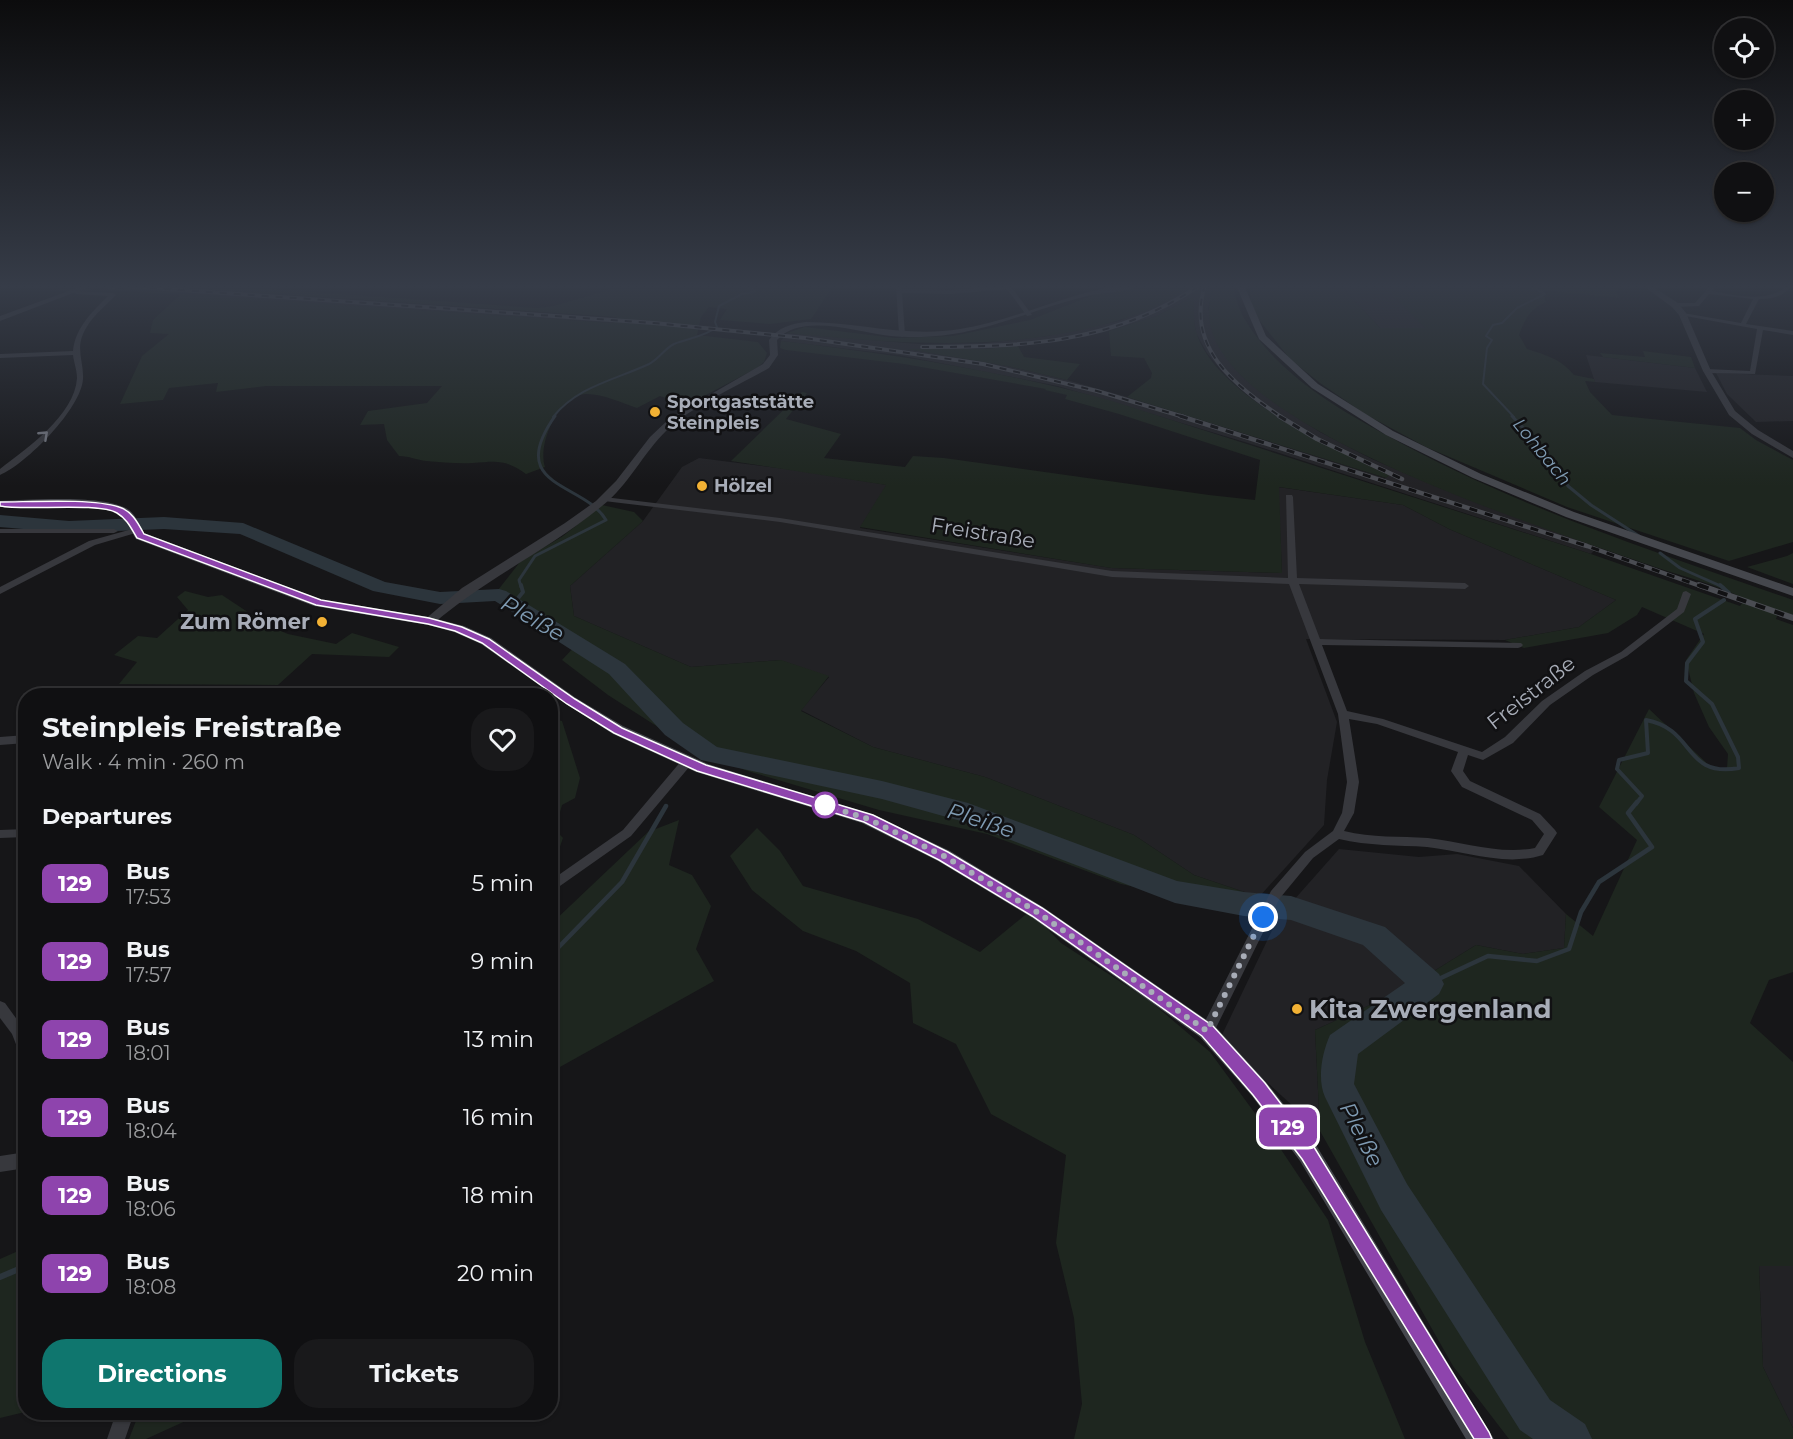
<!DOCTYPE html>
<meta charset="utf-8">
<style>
body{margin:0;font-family:Montserrat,sans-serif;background:#19191b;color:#f1f3f6;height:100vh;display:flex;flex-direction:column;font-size:22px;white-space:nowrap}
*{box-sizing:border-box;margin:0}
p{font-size:20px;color:#9c9d9f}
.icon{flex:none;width:33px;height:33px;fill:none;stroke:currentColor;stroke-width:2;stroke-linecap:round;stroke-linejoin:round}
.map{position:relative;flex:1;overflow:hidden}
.side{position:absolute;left:18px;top:688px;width:540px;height:732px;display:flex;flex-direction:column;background:#101012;border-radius:24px;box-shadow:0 2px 4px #0004,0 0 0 2px #303032}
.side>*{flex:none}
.badge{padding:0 12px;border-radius:9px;font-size:21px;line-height:39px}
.buttons{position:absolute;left:1714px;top:18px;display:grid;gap:12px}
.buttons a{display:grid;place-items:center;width:60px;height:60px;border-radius:50%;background:#101012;box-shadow:0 2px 4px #0004,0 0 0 2px #303032;font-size:30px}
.you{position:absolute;width:30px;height:30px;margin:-15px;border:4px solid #fff;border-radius:50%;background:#1a73e8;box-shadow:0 0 0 9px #1a73e833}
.map>.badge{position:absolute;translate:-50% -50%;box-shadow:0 0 0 3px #fff}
h2{padding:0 24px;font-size:22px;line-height:54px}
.round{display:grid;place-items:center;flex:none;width:63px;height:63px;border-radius:24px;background:#19191b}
.headline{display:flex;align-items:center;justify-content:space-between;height:102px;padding:0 24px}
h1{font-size:28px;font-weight:700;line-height:45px}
.action{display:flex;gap:12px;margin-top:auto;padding:12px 24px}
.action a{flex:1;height:69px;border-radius:24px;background:#0f766e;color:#fff;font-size:24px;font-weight:700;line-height:69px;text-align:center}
.action a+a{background:#19191b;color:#f1f3f6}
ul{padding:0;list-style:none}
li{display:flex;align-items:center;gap:18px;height:78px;padding:0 24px}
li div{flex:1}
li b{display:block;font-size:22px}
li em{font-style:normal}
li .badge{min-width:66px;font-weight:700;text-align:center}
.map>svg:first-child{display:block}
</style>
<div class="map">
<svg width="1793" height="1439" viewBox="0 0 1793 1439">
<rect width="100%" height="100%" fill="#161618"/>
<path fill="#222225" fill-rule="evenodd" d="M15 285H139L618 318 612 323 93 289 88 291H70Z
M1189 285H1214L1208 309 1284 409 1320 432 1372 459 1438 487 1597 547 1591 554 1248 443 1058 386 899 355 781 341 787 333 918 344 985 343 1047 336 1119 321 1164 302ZM1190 298 1194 299 1193 314 1196 333 1207 353 1226 376 1247 394 1294 427 1388 476 1385 478 1127 397 1067 380 1007 366 914 350 984 349 1082 337 1109 331 1157 316Z
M1340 285H1402L1425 314 1443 328H1380Z
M1586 355 1695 368 1707 392 1595 382Z
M1716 373 1793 376V421L1756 422 1727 394Z
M699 458 802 471 887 485 860 528 1112 568 1282 573 1278 487 1403 505 1449 529 1616 600 1579 627 1505 640 1306 639 1337 722 1327 780 1324 825 1259 897 1194 875 1134 835 985 777 873 747 801 710 829 677 780 660 691 667 574 616 570 586 643 521 682 467Z
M1339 849 1419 857 1457 854 1519 866 1566 914 1564 948 1523 954 1476 945 1405 989 1315 1030 1320 1131 1220 1039 1278 918Z
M1759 1265 1793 1266V1428L1763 1367Z"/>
<path fill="#1e261f" d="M142 285 226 286 537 308 554 306 625 285H834L811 319 770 324 720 320 727 309 709 307 701 317 697 335 758 342 767 353 764 362 757 368 687 405 660 396 637 408C622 403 603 394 587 394 559 393 537 444 545 467L526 474C505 459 497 461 473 463 458 464 441 462 426 461 417 460 409 456 399 456L387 440 384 424 360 425 368 411 427 403 442 386H266L216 392 218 383 169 388 163 400 120 404 142 356 169 334 150 333 153 320 181 294 612 323 617 317Z
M1150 285H1189C1164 307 1129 318 1098 326 995 352 891 343 787 333L805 327 895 338 953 336 1030 320 1096 294Z
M1214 285H1233C1236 299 1239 311 1247 323 1279 374 1336 408 1388 436 1516 507 1655 552 1793 600V615L1779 611 1776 619 1793 625V972L1769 980 1750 1023 1793 1062V1266H1759L1763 1367 1793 1428V1439H1509L1453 1366 1320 1131 1315 1030 1405 989 1476 945 1523 954 1564 948 1566 914 1593 936 1637 840 1599 807 1649 709 1712 768H1727L1728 754 1709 727 1694 693 1686 660 1704 634 1642 607 1637 615 1608 633 1524 648 1505 640 1579 627 1616 600 1449 529 1403 505 1279 487 1282 573 1111 568 860 527 886 485 731 461 802 392 807 393 786 419 841 434 824 458 905 467 913 456 944 458 1209 495 1255 500 1260 460 1119 414 1065 399 1067 395 1045 390 1046 389 904 364 786 350 780 348 781 341C893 354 1003 371 1112 401L1591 554 1740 606 1745 599C1718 585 1685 577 1655 567 1553 531 1262 440 1216 342 1207 323 1207 304 1214 285Z
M1249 285H1340L1380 328H1425L1387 289H1404L1402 285H1523L1531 289 1534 288 1530 285H1619L1622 287 1616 291 1620 298 1542 290 1546 302C1530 309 1525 319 1519 335L1527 349C1546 355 1561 359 1574 375L1594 379 1595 382 1585 381 1590 392 1612 415 1740 428 1756 440 1793 460V542L1729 561 1567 507 1426 447 1365 414 1320 383 1290 359 1259 320 1251 302Z
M1190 298 1194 299C1194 310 1193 320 1196 331 1212 393 1335 450 1389 475L1386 478 1127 397 1151 378 1152 373 1144 358 1111 356 1109 331 1157 316Z
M1018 346 1024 357 1080 364 1067 380 1007 366 907 349H984Z
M1643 351 1691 357 1695 368 1603 357 1600 353 1645 357Z
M602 505 634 512 643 521 570 586 574 616 691 667 781 660 829 676 801 711 873 747 985 777 1134 835 1194 875 1259 897 1251 912 1121 884 987 834 879 810 751 772 700 754 608 695 562 660 575 646 498 590 520 562 563 536Z
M1793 553V584L1747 567 1787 556Z
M185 591 208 597 222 595 269 626 288 634 336 644 352 633 399 647 389 657 312 654 278 685 119 684 137 662 114 655 138 636 157 638 188 610 177 597Z
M551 719 562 721 580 778 575 798 562 805 555 830 563 838 551 872Z
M679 820 669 865 692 875 711 906 696 949 714 981 551 1072V924L648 832Z
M757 828 780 851 803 886 918 919 980 952 1030 911 1061 943 1150 1001 1210 1052 1276 1142 1328 1220 1365 1342 1405 1439H1074L1082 1404 1074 1318 1056 1243 1066 1155 991 1114 956 1044 913 1023 910 983 856 951 803 931 752 890 730 856Z
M25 1248V1412L0 1418V1259Z
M139 1413H203L146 1439H129Z"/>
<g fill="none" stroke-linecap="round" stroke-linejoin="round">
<path stroke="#2c353c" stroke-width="2" d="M553 417C578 386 615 380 649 364 659 359 664 349 674 344 689 338 704 337 717 327L715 322 719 306 742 294 754 292 755 290 749 288V285
M1514 417 1483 384 1487 348 1492 340 1486 336 1493 325 1502 323 1517 308 1545 294 1527 285"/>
<path stroke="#2c353c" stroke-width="3" d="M1512 416 1555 462 1568 486 1591 505 1639 536
M1660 553 1680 568 1723 587
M521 587 519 580 535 556 606 520C584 482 504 488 555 416"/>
<path stroke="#2c353c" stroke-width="4" d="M1720 585 1729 593
M514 603 523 592 521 585
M1636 804 1642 796 1617 769 1619 760 1648 753 1646 720C1696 729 1683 778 1739 768L1738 757 1712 704 1686 681 1687 663 1703 642 1695 619 1724 600"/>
<path stroke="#2c353c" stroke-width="4.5" d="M550 956 622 882 666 806
M1428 984 1488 956 1537 961 1569 949 1581 912 1599 882 1652 847 1628 813 1637 802"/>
<path stroke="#2c353c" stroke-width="6" d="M0 1277 26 1266"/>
<path fill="#2c353c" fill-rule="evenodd" d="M0 515 69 521 164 517 243 523 385 582 440 592 499 589 506 591 625 664 683 723 717 747 882 781 968 803 1177 881 1244 892 1291 896 1385 927 1439 974 1444 984 1439 994 1358 1054 1354 1084 1407 1184 1550 1400 1585 1424 1592 1439H1533L1520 1430 1381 1210 1325 1097C1317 1079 1322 1053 1330 1035L1405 983 1363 945 1291 920 1244 916 1175 903 961 821 882 799 701 760 665 735 609 674 495 601 440 604 373 591 240 534 164 529 69 533 0 527Z"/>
<path fill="#37383d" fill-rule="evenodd" d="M896 285H902V289L951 290 1010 285 1032 315 1027 316 1007 289 951 294 902 293 905 335 902 337 899 335Z
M1711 285H1717L1712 291C1734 295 1770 304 1787 285H1793C1784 296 1773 299 1759 299L1746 324 1793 331V335L1763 330 1755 374 1707 373 1704 371 1707 369 1750 371 1757 329 1680 315 1683 313 1741 323 1753 299 1709 294 1699 306 1675 307 1672 305 1675 303H1695Z
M74 291 113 293 116 295C104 307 90 318 83 334 76 350 84 363 83 379 81 409 26 464 0 475V469C26 449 75 415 77 378 77 370 74 363 73 355L0 358V354L73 351C75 328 92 312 108 296L76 294 73 292Z
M1286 495H1292L1293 497 1297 578 1465 583 1469 586 1465 589 1299 584 1320 639 1521 643 1523 645 1521 647 1518 648 1322 645 1347 711 1383 719 1482 752 1505 737 1542 701 1585 671 1621 652 1677 609 1683 592 1686 591 1691 594 1684 612 1627 656 1593 675 1550 705 1513 743 1483 760 1468 755 1463 771 1470 781 1540 814 1555 830 1557 833 1543 855C1505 867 1465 851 1427 847 1398 845 1368 846 1339 839L1313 858 1280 898 1212 1036 1207 1037 1202 1036 1200 1031 1271 891 1305 852 1333 831 1342 813 1347 782 1338 714 1289 584 1112 577 780 522 604 501 600 499 604 497 780 518 1112 571 1288 578ZM1349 719 1377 724 1458 752 1451 771 1462 787 1532 820 1544 834 1535 848C1499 855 1464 842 1428 838 1400 836 1372 838 1344 831L1354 813 1359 782Z
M136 528H139V532L95 545 0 594V587L89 541Z
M0 529H114L118 531 114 533H0Z
M26 735V743L0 745V737Z
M686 759 692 763 690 766 631 836 550 893V881L623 830 682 760Z
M26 829V837L0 838V830Z
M0 1001 5 1003 26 1032V1058L21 1057 12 1034 0 1018Z
M26 1152V1168L0 1172V1156Z
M116 1413H134L125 1439H107Z"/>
<path fill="#37383d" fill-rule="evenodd" d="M85 285H94L0 321V316Z
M1123 285H1141C1128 293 1100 292 1083 297 1013 315 968 343 891 336 858 333 802 312 777 340L778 355 769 368C739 385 691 407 667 430 643 453 629 485 602 506 549 550 486 578 433 624L429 625 423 621 462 588 565 523 596 501 616 481 650 437 670 418 763 364 770 355 769 340C779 327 790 324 806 322 858 322 907 338 960 329 1016 320 1067 293 1123 285Z
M1642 285H1650L1678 303 1686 313 1711 371 1735 411 1758 430 1793 451V458L1752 434 1729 415 1703 371 1679 315 1672 307Z"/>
<path fill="#45474d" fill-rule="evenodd" d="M1236 285H1244L1266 336 1318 384 1393 431 1481 474 1574 512 1793 588V596L1566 517 1473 478 1386 435 1312 388 1259 339Z
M0 501C30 500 105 494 129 510 136 515 140 526 144 533L322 600 429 617 464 626 491 638 576 698 623 726 708 764 874 815 950 851 1043 907 1214 1025 1266 1082 1316 1145 1494 1439H1466L1300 1161 1252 1096 1200 1037 1031 917 938 861 862 823 696 772 613 734 566 704 481 644 454 632 428 625 314 606 136 539C131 532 128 520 121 515 100 502 26 507 0 507Z"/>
<g stroke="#4a4c52" stroke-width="4">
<path id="rail-far2" d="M89 285 114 287
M108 285 654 323 805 338 983 364 1097 391 1184 417
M1205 285C1185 348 1235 385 1281 417
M922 347C1023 347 1114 344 1200 285"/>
</g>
<g stroke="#4a4c52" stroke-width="4.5">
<path id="rail-far1" d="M1180 416 1587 546 1703 587
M1279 416 1317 439 1402 479"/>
</g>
<g stroke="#4a4c52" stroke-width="6">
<path id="rail" d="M1699 585 1793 618"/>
</g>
<use href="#rail-far2" stroke="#111113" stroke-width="2" stroke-dasharray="7" stroke-linecap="butt"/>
<use href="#rail-far1" stroke="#111113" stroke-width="3" stroke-dasharray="8" stroke-linecap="butt"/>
<use href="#rail" stroke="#111113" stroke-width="4" stroke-dasharray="10" stroke-linecap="butt"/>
</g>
<defs><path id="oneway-chevron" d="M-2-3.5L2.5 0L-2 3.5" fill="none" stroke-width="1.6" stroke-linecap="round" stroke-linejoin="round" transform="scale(1.5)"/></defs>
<use stroke="#757881" href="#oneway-chevron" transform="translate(44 435) rotate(-43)"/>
<linearGradient id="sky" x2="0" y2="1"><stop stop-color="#0c0c0d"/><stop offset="0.59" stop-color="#363c48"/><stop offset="1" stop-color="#363c48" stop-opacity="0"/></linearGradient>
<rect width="1793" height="486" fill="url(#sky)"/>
<path fill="#8e44ad" stroke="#fff" stroke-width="1.5" d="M0 502C30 502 92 498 119 507 132 511 138 523 144 534L321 600 429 618 462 627 489 639 575 699 622 728 706 765 873 815 948 852 1042 908 1213 1026 1265 1083 1314 1147 1489 1432 1492 1439H1474L1302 1159 1253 1095 1202 1036 1032 916 939 860 864 822 697 771 614 733 567 704 482 643 455 631 428 624 316 605 137 538C131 528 127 519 117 513 98 502 24 511 0 506Z"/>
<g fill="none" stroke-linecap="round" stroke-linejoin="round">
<path stroke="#a8adb8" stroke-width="6" stroke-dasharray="0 10.8" d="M825 805 868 819 944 856 1037 912 1207 1031 1263 917"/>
</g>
<g fill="#f2b134" stroke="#111113" stroke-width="2">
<circle cx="655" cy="412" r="6"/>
<circle cx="702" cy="486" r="6"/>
<circle cx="322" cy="622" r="6"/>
<circle cx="1297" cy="1009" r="6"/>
</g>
<circle fill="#fff" stroke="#8e44ad" stroke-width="3" cx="825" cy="805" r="12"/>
<g text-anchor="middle" stroke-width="5" stroke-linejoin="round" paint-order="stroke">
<g font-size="18" font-weight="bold" fill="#a8adb8" stroke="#111113" text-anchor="start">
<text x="667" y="408">Sportgaststätte<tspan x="667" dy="21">Steinpleis</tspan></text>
<text x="714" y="492">Hölzel</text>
</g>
<g font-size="18" font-style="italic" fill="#7f9bb3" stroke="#111113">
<text transform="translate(1542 452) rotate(51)" y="6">Lohbach</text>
</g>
<g font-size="21" fill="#a8adb8" stroke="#111113">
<text transform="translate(983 533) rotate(9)" y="7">Freistraße</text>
<text transform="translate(1531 693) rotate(-38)" y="7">Freistraße</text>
</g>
<g font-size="21" font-weight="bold" fill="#a8adb8" stroke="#111113" text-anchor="end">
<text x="310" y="629">Zum Römer</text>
</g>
<g font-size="22" font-style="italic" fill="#7f9bb3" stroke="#111113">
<text transform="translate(533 618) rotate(30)" y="8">Pleiße</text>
<text transform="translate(981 820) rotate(18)" y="8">Pleiße</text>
<text transform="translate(1362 1134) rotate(63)" y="8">Pleiße</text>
</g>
<g font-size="26" font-weight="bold" fill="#a8adb8" stroke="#111113" text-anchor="start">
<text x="1309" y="1018">Kita Zwergenland</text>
</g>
</g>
</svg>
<div class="buttons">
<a><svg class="icon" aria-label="locate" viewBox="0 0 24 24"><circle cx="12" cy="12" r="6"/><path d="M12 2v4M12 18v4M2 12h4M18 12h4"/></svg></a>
<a>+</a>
<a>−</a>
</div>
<div class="you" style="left:1263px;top:917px"></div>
<b class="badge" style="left:1288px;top:1127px;background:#8e44ad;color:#fff">129</b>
<section class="side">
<div class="headline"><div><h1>Steinpleis Freistraße</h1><p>Walk · 4 min · 260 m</p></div><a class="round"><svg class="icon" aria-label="heart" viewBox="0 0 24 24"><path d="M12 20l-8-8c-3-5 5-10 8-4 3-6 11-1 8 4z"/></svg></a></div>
<h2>Departures</h2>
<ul>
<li><span class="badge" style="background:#8e44ad;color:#fff">129</span><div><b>Bus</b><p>17:53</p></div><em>5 min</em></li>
<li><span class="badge" style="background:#8e44ad;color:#fff">129</span><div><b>Bus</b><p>17:57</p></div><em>9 min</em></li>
<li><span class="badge" style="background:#8e44ad;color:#fff">129</span><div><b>Bus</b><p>18:01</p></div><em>13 min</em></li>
<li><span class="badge" style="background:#8e44ad;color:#fff">129</span><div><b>Bus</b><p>18:04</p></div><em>16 min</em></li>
<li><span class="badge" style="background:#8e44ad;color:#fff">129</span><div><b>Bus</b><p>18:06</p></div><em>18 min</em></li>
<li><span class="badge" style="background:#8e44ad;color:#fff">129</span><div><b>Bus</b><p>18:08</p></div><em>20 min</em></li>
</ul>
<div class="action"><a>Directions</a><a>Tickets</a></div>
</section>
</div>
